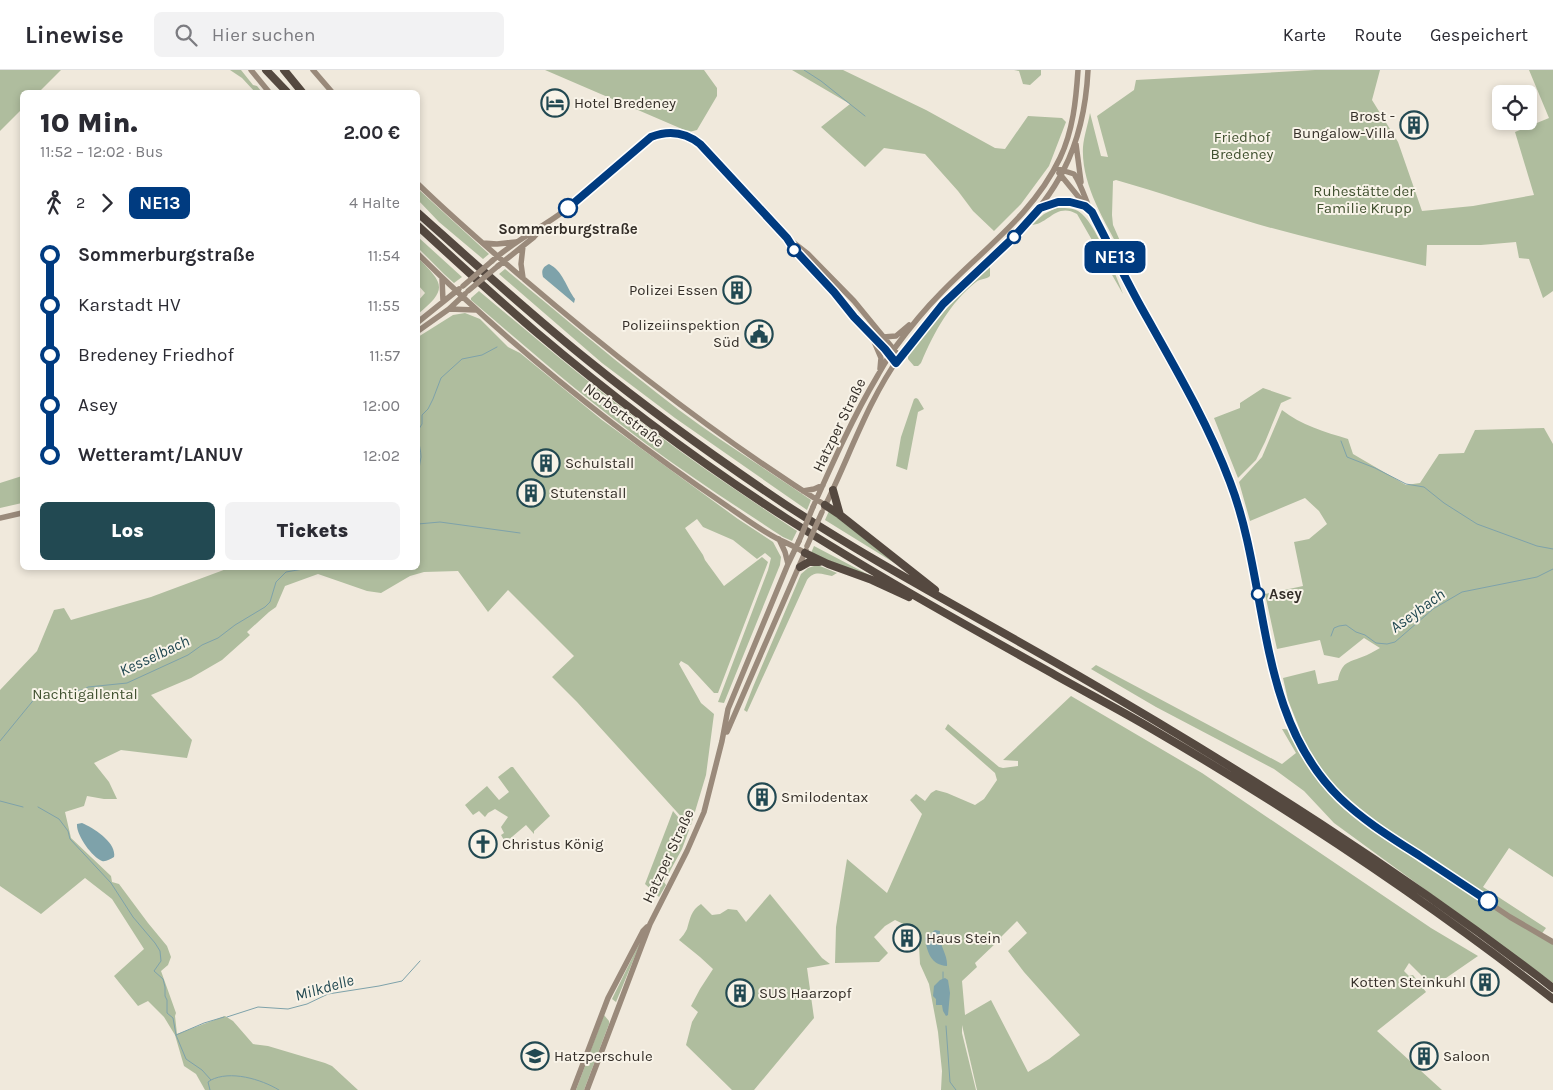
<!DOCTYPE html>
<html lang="de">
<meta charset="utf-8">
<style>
body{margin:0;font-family:Karla,sans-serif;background:#f2f2f3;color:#2b2b33;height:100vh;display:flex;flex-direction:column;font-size:19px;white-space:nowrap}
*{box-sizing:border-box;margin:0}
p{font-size:16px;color:#7c7c81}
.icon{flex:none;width:28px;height:28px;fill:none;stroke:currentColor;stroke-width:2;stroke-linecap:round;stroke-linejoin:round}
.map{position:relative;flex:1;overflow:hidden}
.side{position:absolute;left:20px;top:20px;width:400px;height:480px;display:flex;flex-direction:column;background:#fff;border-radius:8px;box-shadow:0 2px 8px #0003}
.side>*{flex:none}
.badge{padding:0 10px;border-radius:8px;font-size:18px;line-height:32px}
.tools{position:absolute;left:1492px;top:15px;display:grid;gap:10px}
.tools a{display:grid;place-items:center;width:45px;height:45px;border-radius:8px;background:#fff;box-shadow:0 2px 8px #0003;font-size:25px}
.map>.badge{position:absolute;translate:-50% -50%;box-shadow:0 0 0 2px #fff}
.legs{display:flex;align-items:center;gap:8px;height:55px;padding:0 20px;font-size:16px}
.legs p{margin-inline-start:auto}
.overview{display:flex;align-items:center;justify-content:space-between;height:85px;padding:0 20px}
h1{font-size:28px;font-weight:800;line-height:38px}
.cta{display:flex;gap:10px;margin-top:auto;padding:10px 20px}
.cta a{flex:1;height:58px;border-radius:8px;background:#224952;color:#fff;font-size:20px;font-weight:800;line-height:58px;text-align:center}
.cta a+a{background:#f2f2f3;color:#2b2b33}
ul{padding:0 20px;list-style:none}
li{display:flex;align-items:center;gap:18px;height:50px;font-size:19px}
li i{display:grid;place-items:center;width:8px;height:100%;margin:0 6px;background:currentColor}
li i::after{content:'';width:12px;height:12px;margin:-6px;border:4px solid;border-radius:50%;background:#fff}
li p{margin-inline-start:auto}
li:first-child i{background:linear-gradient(#0000 50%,currentColor 0)}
li:last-child i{background:linear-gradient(currentColor 50%,#0000 0)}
header{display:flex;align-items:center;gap:30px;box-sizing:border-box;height:70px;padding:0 25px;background:#fff;border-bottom:1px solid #e1e1e2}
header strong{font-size:24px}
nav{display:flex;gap:28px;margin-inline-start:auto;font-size:18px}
.search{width:350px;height:45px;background:#f2f2f3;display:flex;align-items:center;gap:12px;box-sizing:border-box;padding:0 18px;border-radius:8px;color:#7c7c81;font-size:19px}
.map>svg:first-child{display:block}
</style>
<header>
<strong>Linewise</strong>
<div class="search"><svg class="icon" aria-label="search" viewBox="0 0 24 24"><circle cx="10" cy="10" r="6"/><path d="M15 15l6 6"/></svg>Hier suchen</div>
<nav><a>Karte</a><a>Route</a><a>Gespeichert</a></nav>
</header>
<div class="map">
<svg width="1553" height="1020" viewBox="0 0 1553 1020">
<rect width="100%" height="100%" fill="#f0e9dc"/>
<path fill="#afbd9e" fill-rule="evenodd" d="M0 0H61L39 22H22V39L0 61Z
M230 0H241L253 15 257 16 262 22H255L242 8Z
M545 0H704L717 18V26L697 60 689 62Z
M792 0H843L926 40 995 78 1005 79 1028 46 1062 48 1066 52 1049 96 1021 134 994 161 973 141 958 121 925 84 884 78 865 97 821 57 850 34Z
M1014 0H1041V5L1030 15 1023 14 1019 1Z
M1315 0H1380L1372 30 1398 72 1422 141 1473 136 1534 125 1515 62 1549 48 1529 0H1553V221L1543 228 1529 189 1519 188 1516 172 1481 175H1427L1426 196C1365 181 1303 168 1244 150 1201 137 1159 122 1116 110L1113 111 1112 145 1113 155 1124 180 1121 182C1104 150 1081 114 1083 77 1084 66 1088 54 1090 43L1101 86 1108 87 1097 46 1134 20 1136 10Z
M418 119 489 184 483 189 439 152 418 130Z
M1056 138C1065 138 1075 137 1082 144 1096 156 1116 205 1123 224L1077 144C1056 132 1048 155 1031 155L1044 144Z
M418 167 462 207 454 213 444 204 418 178Z
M418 188C444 214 448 219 418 244V231L425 223 418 215Z
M990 197V206C986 210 981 208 976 212 950 233 934 262 921 293L918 296H914L908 289V285C932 253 959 223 990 197Z
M505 199C563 247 620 295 679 340 722 372 767 400 811 430L807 440 675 348 602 293 499 204Z
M479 221C535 268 591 315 650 359 698 395 747 428 797 461L792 471 783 467C736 436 689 406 645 373 584 328 528 279 471 230V228Z
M465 243 480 249 508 277 520 283 602 350 738 449 773 472 781 487 780 495 724 633 718 632 768 500 771 488 765 483 757 489 733 470 703 457 697 449 685 458 703 485 705 490 724 516 762 487 768 492 718 623H714L688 595 681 591 679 594 701 633 714 644 706 705 691 755 686 752 577 632 552 607 574 586 508 520 488 542 458 501 424 502 410 506 381 523 367 521 318 504 285 516 276 537 269 542 247 562 250 565 222 590 191 608 151 625 192 670 187 688 121 680 94 693 109 712 117 729H104L87 726 84 736 65 742 71 768 111 806 112 812 119 814 148 853 167 876 171 887 168 895 161 901 176 943 175 946 177 964 225 946 233 951 253 974 268 976 325 993 332 996 358 1020H205L196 1004 184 996 175 965 164 947 148 931 138 936 114 906 144 879 112 829 85 808 41 844 0 816V620L37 581 54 540 64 538 71 550 151 527 229 498H418V267L453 245Z
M1263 318 1292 328 1281 333 1265 372 1256 390 1238 408 1214 348 1240 338V333Z
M916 328 918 329 924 339 918 342 907 400 896 396 901 367 914 329Z
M1282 340C1301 355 1325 362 1348 369L1353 384 1406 415 1420 413 1439 384 1464 383 1475 360 1544 358 1553 374V807L1509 778 1483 817 1546 858 1540 866 1553 874V913L1334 753 1304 721 1274 699 1156 637 1091 599 1096 595 1282 694 1296 683 1282 659 1300 660 1288 630 1283 608 1315 600 1318 614 1338 610C1342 592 1347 593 1362 587 1368 585 1374 581 1380 578L1364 568 1339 588 1324 585 1320 570 1277 579 1265 524 1303 516 1294 472 1309 469 1327 454 1319 441 1305 428 1250 451 1239 412 1262 387Z
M22 406V433L0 438V413Z
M829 441 896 494 825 450Z
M814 476 871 506 868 507 811 483Z
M814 496H820L837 503 832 506C822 504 814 500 807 510L747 642 744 640 753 617 801 504 808 498Z
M1071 626 1202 703 1431 858 1478 886 1433 917 1409 893 1404 901 1409 906 1413 905 1426 922 1377 961 1442 1020H977L962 955V963L976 1020H941L942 1001 938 962 929 914 920 894 919 876 914 859 895 850 885 856 874 867 888 883 879 892 835 893 836 857 847 789 887 823 922 744 910 730 916 724 925 731 931 723 936 720 947 723 975 735 984 729 997 710 995 703 945 659 948 654 999 697 1003 698 1018 696V691L1003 690ZM1017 851 1027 863 1008 881 1024 902 1080 965 1049 989 1028 1002 991 930 965 945 962 911 977 897 975 893 997 872 1002 870 1001 867Z
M511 697H513L550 746 534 761V764L526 755 507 771 504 770 501 765 504 763 501 757 508 747 495 739 488 743 485 747 479 741 473 745 465 735 487 716 499 730 509 722 498 707Z
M673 741 689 760 682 779 664 812 666 815 659 827 645 814Z
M770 824 822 888 830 894 807 898 814 948 754 1020H732L686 975 692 952 698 942 691 936 700 919 713 899 700 887 679 870C682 867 685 863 687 859 690 849 691 840 701 834L712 845 720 844 728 839 737 840 746 852Z
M639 874H640L616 932 612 929Z
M604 945 609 951V954L584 1020H576Z"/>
<path fill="#7ea2aa" d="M549 194C563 201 566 217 575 229L574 233 543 207C541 200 543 197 549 194Z
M82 753C94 758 117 773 114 787 110 789 106 792 102 791 92 787 76 765 77 754Z
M935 860 940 861C938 875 948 884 947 896 931 895 927 882 925 868Z
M945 908 948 910 950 923 948 945 946 946 943 941 942 935H936V929L933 926 934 916 940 910Z"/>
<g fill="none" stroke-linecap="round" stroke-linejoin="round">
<path stroke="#7ea2aa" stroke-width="1" d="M804 0 821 11 865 46
M1341 371 1347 387 1375 398 1406 414 1424 417 1444 433 1477 454 1537 476 1553 479
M418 404C419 399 420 393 421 387 421 376 414 364 422 354V345L428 339 433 329 441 308 462 289 482 285 497 277
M418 454 440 452 520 463
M1331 566 1334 558 1339 556 1346 555 1356 562 1365 565 1376 573 1387 574 1395 572 1433 539 1462 522 1537 507 1553 499
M0 671 36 627 52 623 83 620 88 617 127 613 188 585 202 575 218 568 235 555 265 537 270 532 276 512 286 502 309 498
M0 731 23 737
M38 737 59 749 68 761 70 769 111 813 133 847 155 873 160 881 161 891 154 901 163 909 165 917V926L167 930V943L173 948 176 965 186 989 202 1000 211 1010 208 1012 210 1020
M943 909V902
M227 947 258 937 288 939 307 934 328 924 379 916 402 911 420 891
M946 956 950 1012 956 1020
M176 965 204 953 224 947
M211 1010C230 1000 261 1009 279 1020"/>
<path stroke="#9a8a7b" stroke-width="5.5" d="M251 0 269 22
M313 0 332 22
M1076 74 1081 112
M1055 98 1074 104C1082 116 1085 129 1091 142 1102 164 1114 187 1126 209 1162 276 1205 341 1231 414 1249 465 1257 519 1268 572 1276 610 1283 649 1304 683 1322 711 1345 734 1371 754L1510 847 1553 872
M1059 103 1090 141
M418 114C452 147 489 179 525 210 621 292 719 368 825 435
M1041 138 1064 131 1085 136
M790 170 808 184 854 231 900 287
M483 173 497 174 516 172
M418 184C512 277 617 361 727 436 743 447 760 460 778 469 787 473 796 477 805 483
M492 191C514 171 540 159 564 141 594 118 621 90 651 67 669 60 685 62 701 74L787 168 794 179 834 222 854 247 885 279 896 293
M498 196 534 167 542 158
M442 208 443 231
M523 208 521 194 523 176
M449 239 476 240
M418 252 459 219
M418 261 449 239 465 224
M883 267 896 266 909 255
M873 269 881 288 880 299
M803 421 814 419 823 415
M813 437C833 392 853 347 878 305 883 296 888 287 894 279 908 260 923 241 940 224 982 180 1033 145 1060 88 1073 61 1076 30 1078 0
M824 438C849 388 867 332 900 286 914 268 928 250 944 233 961 215 981 199 999 182 1056 127 1084 80 1088 0
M0 448 22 443
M779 469 785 482 788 494
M727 662 806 480
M573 1020 608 928 643 861 647 857
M587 1020 650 854 687 781 704 742 722 671 728 639 788 494 799 471"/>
<path stroke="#554940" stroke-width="8" d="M266 0 287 22
M284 0 302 22
M418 143C474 193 531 245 590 292 653 343 719 390 786 435 881 497 981 549 1079 606 1243 701 1403 802 1553 918
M418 156C457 192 496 228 536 262 615 329 699 392 786 448 874 504 964 554 1055 605 1087 623 1120 640 1152 659 1291 740 1426 830 1553 929
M833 420 840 445
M825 435 840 445 935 520
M805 483 828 494 872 510 909 527
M800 497 809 492H819"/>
<path stroke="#9a8a7b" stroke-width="5.5" d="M463 216 492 191
M468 221 498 196
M799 471 813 437
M807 476 822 442"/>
</g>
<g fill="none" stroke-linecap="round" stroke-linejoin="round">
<g stroke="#fff" stroke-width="11">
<path id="line-1" d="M568 138 651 67C669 60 685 62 700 74L787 168 794 179 834 222 854 247 885 279 896 293 943 234 1014 167 1040 138 1058 132H1070L1085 136 1092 142 1096 150C1111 179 1125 208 1141 237 1173 294 1207 351 1230 412 1270 516 1255 645 1340 728 1364 751 1392 768 1420 786 1443 801 1465 816 1488 831"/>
</g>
<use href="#line-1" stroke="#003b80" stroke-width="8"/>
</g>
<defs>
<g id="hotel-ring" transform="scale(1.4375)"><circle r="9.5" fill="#f8f3e8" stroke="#224952" stroke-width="1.5"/><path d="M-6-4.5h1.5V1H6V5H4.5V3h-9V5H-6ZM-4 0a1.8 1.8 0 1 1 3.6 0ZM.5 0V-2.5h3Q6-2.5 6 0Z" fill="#224952"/></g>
<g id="building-ring" transform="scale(1.4375)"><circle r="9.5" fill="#f8f3e8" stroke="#224952" stroke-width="1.5"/><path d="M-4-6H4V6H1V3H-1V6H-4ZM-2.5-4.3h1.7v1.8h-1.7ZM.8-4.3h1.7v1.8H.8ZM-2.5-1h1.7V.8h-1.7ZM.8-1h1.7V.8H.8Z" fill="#224952"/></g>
<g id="civic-ring" transform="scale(1.4375)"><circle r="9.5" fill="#f8f3e8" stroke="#224952" stroke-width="1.5"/><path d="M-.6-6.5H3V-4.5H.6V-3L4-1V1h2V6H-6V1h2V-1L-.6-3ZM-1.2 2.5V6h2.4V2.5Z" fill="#224952"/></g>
<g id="church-ring" transform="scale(1.4375)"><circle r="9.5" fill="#f8f3e8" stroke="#224952" stroke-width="1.5"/><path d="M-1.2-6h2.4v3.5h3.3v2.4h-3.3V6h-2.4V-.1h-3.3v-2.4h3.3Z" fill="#224952"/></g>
<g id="school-ring" transform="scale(1.4375)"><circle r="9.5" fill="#f8f3e8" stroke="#224952" stroke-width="1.5"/><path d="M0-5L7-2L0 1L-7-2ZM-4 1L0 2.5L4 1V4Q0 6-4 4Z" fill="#224952"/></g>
</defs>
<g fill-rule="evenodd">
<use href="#hotel-ring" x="555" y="33"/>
<use href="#building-ring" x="1414" y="55"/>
<use href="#building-ring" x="737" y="220"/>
<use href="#civic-ring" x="759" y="264"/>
<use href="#building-ring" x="546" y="393"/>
<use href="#building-ring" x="531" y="423"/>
<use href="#building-ring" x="762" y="727"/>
<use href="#church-ring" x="483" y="774"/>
<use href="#building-ring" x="907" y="868"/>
<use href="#building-ring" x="1485" y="912"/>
<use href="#building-ring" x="740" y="923"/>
<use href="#school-ring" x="535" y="986"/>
<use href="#building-ring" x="1424" y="986"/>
</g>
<g fill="#fff" stroke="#003b80" stroke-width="2.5">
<circle cx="568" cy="138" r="9"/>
<circle cx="1014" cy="167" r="6"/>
<circle cx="794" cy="180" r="6"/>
<circle cx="1258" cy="524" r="6"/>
<circle cx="1488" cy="831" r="9"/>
</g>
<g text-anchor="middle" stroke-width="4" stroke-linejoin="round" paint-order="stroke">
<g font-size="15" fill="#342e28" stroke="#f8f3e8" text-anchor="start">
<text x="574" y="38">Hotel Bredeney</text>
<text x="1395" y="51" text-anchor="end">Brost -<tspan x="1395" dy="17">Bungalow-Villa</tspan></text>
<text x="718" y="225" text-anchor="end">Polizei Essen</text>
<text x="740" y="260" text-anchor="end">Polizeiinspektion<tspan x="740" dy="17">Süd</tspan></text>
<text x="565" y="398">Schulstall</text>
<text x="550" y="428">Stutenstall</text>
<text x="781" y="732">Smilodentax</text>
<text x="502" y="779">Christus König</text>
<text x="926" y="873">Haus Stein</text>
<text x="1466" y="917" text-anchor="end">Kotten Steinkuhl</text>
<text x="759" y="928">SUS Haarzopf</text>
<text x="554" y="991">Hatzperschule</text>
<text x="1443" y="991">Saloon</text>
</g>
<g font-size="15" fill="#40502f" stroke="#f8f3e8">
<text x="1242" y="72">Friedhof<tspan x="1242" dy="17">Bredeney</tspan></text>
<text x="1364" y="126">Ruhestätte der<tspan x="1364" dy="17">Familie Krupp</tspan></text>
<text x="85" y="629">Nachtigallental</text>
</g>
<g font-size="15" font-weight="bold" fill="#342e28" stroke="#f8f3e8">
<text x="568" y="164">Sommerburgstraße</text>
<text x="1269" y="529" text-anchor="start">Asey</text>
</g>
<g font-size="15" fill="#342e28" stroke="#f8f3e8">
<text transform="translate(624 345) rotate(37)" y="5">Norbertstraße</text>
<text transform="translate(839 355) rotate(-64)" y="5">Hatzper Straße</text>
<text transform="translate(668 786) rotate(-65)" y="5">Hatzper Straße</text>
</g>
<g font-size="16" font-style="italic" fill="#224952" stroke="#f8f3e8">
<text transform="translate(1417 540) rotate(-36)" y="6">Aseybach</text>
<text transform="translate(154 585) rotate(-25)" y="6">Kesselbach</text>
<text transform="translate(324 917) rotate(-16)" y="6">Milkdelle</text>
</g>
</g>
</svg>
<div class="tools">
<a><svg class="icon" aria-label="locate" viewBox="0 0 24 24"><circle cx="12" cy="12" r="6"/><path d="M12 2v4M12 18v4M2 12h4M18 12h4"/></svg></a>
</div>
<b class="badge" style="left:1115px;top:187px;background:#003b80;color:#fff">NE13</b>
<section class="side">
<div class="overview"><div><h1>10 Min.</h1><p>11:52 – 12:02 · Bus</p></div><b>2.00 €</b></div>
<div class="legs"><svg class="icon" aria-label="walk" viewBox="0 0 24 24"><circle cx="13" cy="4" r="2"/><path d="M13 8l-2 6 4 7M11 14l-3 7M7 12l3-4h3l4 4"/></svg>2<svg class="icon" aria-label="forward" viewBox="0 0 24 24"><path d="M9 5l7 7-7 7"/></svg><b class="badge" style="background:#003b80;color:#fff">NE13</b><p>4 Halte</p></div>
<ul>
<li><i style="color:#003b80"></i><b>Sommerburgstraße</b><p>11:54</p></li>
<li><i style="color:#003b80"></i><span>Karstadt HV</span><p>11:55</p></li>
<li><i style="color:#003b80"></i><span>Bredeney Friedhof</span><p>11:57</p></li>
<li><i style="color:#003b80"></i><span>Asey</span><p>12:00</p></li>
<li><i style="color:#003b80"></i><b>Wetteramt/LANUV</b><p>12:02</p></li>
</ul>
<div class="cta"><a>Los</a><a>Tickets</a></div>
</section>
</div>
